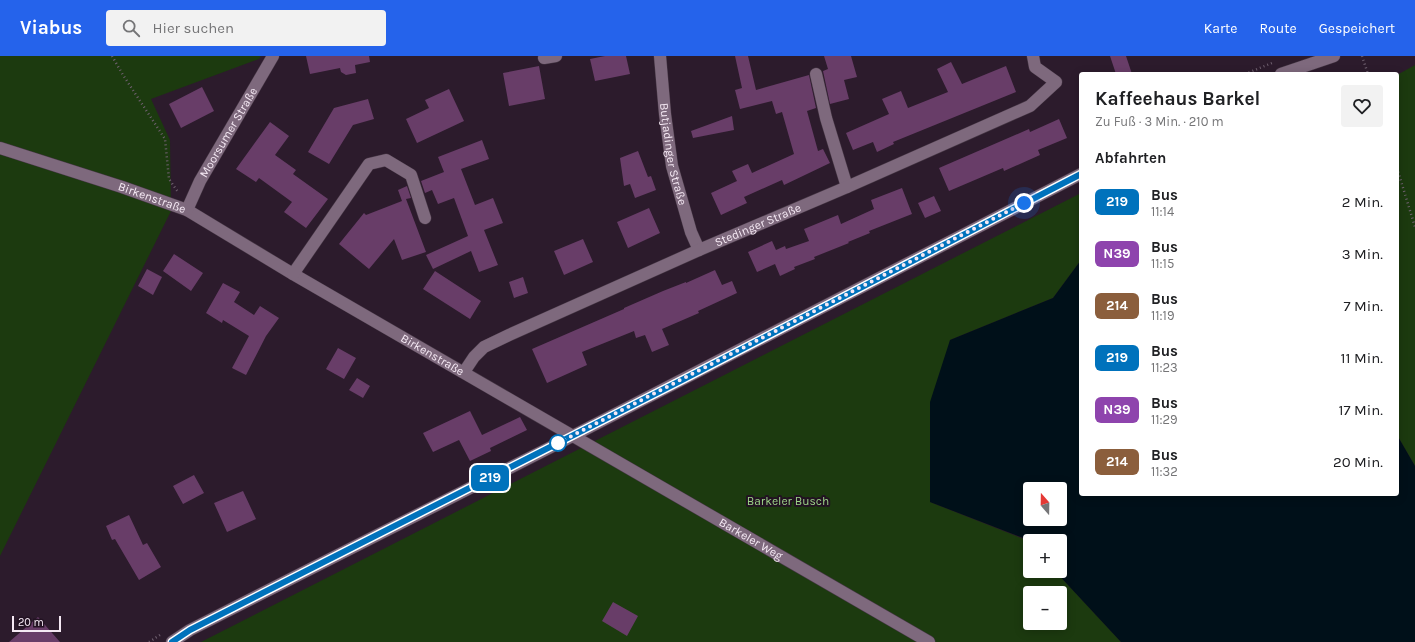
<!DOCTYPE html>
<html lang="de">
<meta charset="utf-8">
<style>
body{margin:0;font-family:Karla,sans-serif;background:#f2f2f2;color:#202124;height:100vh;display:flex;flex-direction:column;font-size:15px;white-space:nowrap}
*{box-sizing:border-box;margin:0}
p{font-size:13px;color:#757577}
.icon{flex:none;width:22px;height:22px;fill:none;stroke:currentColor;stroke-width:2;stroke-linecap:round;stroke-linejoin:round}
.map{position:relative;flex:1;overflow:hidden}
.drawer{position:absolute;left:1079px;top:16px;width:320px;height:424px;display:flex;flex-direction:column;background:#fff;border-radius:4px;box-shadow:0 2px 10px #0003}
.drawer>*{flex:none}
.badge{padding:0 8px;border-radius:6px;font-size:14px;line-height:26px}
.needle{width:26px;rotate:340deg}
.buttons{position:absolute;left:1023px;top:426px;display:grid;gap:8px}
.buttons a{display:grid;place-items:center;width:44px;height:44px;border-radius:4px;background:#fff;box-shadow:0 2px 10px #0003;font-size:20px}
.scale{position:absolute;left:12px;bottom:10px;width:49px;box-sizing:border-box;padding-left:4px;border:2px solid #f5e9f4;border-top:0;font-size:11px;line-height:14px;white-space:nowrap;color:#f5e9f4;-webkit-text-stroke:3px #221222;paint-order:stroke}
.you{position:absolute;width:20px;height:20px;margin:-10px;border:3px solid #fff;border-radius:50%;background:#1a73e8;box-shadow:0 0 0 6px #1a73e833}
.map>.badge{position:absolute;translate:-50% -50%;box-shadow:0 0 0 2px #fff}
h2{padding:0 16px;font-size:15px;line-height:36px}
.round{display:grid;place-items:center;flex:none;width:42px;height:42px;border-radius:4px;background:#f2f2f2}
.overview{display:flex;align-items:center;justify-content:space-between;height:68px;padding:0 16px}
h1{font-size:19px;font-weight:700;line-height:30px}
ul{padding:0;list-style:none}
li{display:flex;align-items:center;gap:12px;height:52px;padding:0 16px}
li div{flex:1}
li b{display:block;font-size:15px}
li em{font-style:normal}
li .badge{min-width:44px;font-weight:700;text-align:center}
header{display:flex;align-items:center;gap:24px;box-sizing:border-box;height:56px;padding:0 20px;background:#2563eb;color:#fff}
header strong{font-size:19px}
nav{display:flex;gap:22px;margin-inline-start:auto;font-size:14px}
.search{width:280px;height:36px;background:#f2f2f2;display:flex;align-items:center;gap:10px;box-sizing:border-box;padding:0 14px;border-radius:4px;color:#757577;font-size:15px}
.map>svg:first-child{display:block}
</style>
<header>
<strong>Viabus</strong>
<div class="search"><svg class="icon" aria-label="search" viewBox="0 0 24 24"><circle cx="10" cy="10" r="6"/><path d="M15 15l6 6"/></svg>Hier suchen</div>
<nav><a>Karte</a><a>Route</a><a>Gespeichert</a></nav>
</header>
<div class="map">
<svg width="1415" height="586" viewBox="0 0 1415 586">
<rect width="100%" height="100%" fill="#2c1b2c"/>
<path fill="#1c3a0f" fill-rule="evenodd" d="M0 0H261L259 3 151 43 170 84 171 155 0 500Z
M1415 9V410L1397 379V19Z
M1081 137V204L1053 242 950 284 930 446 1026 484 1030 488V515H1055L1121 586H201ZM1030 537H1060V567H1030Z"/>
<path fill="#001019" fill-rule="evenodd" d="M1081 204V438H1397V379L1415 410V586H1121L1055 515H1060V485H1030V488L1026 483 930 446V346L950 284 1053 242ZM1030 433H1060V463H1030Z"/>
<path fill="#683d68" d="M306 0H369L370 6 355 9 356 17 346 19 341 16 340 12 310 18Z
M605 0H626L630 18 595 25 590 3Z
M735 0H748L756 34 809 19 816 52 807 55 818 95 823 93 830 107 784 129 782 124 744 141 747 147 721 159 711 137 737 125 732 115 748 108 752 117 794 98 782 56 776 58 772 45 740 53 735 34 742 32Z
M824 0H851L857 21 844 24 849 43 830 48 823 15 828 13Z
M1110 0H1126L1132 18H1116Z
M951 6 962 28 1006 10 1016 36 893 86 894 88 877 96 873 86 853 94 846 77 889 58 882 43 901 35 908 52 948 36 937 13Z
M539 10 545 43 509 50 503 17Z
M202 31 214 55 181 72 169 48Z
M449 33 464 65 417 87 406 63 429 52 425 44Z
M368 43 374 63 353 69 329 108 308 96 334 52Z
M732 60 734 74 693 82 691 75Z
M1059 63 1067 82 1038 94 1040 99 1004 115 1003 112 949 135 939 112 1029 73 1030 76Z
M270 66 289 80 275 99 296 114 293 118 328 143 306 172 284 156 292 146 259 122 256 126 236 113Z
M482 84 489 103 461 113 475 149 493 142 503 167 484 174 498 209 479 216 471 195 433 213 426 199 468 180 454 142 438 148 432 134 425 137 421 125 444 116 438 101Z
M638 95 648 121 651 120 656 134 635 142 630 128 624 130 620 102Z
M407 130 411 142 406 143 426 196 402 204 394 183 369 213 339 188 364 157 366 159 402 145 398 134Z
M902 132 912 158 869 175 870 177 848 186 849 187 814 201 815 203 794 211 795 213 780 220 775 208 757 216 748 196 772 185 776 194 785 190 786 193 809 185 804 173 838 159 841 168 874 153 871 144Z
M934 140 941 155 925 162 918 147Z
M649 152 660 177 628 192 617 166Z
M583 183 593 206 564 219 554 195Z
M174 198 203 217 191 235 163 215Z
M147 213 162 221 153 239 138 230Z
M715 214 722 229 732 225 737 237 698 255 699 257 662 273 669 289 652 296 645 279 636 282 634 275 582 296 587 309 547 327 532 293 624 253V252L663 235 686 226V227Z
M435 215 481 245 470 263 423 233Z
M523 221 528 237 514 242 509 226Z
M223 227 240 236 234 246 254 259 260 250 279 262 266 280 246 319 232 312 249 280 223 264 222 267 206 257Z
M338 292 356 302 344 323 326 313Z
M357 322 370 330 363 342 349 334Z
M470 355 482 379 520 361 527 374 490 392 491 395 470 405 459 384 433 396 423 377Z
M194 419 204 437 183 448 173 430Z
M243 435 256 463 227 476 214 447Z
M129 459 143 489 147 487 161 511 139 524 115 483 112 484 106 470Z
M613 546 638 560 627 580 602 565Z
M38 561 60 586H9Z"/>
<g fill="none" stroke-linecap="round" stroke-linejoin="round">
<g stroke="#463745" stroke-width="13">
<g id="minor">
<path id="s1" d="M660 0 665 58 672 110 691 176 699 194"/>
<path d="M544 2 556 0"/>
<path d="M816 18 826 62 847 131"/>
<path d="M1281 18 1334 0"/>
<path id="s2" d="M0 92 122 131 187 154 293 218 929 586"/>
<path id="s3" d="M187 154 200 125 273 0"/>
<path d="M293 218 369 108 386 104 411 119 425 162"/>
<path id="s4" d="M464 316 474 301 484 291 509 279 699 194 847 131 1030 50 1056 26 1035 11 1033 0"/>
<path d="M172 586 190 574 559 387 1081 118"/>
</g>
</g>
<path stroke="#706170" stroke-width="2.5" stroke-dasharray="1 3" stroke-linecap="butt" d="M112 0 123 19 165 83 169 123 178 136
M1362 0 1368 18
M1245 18 1272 7
M1397 112 1415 171
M149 586 160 579"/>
<use href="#minor" stroke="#7e697d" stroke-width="12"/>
</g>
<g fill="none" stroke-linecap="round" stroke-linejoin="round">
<g stroke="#fff" stroke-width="9">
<path id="line" d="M172 586 190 574 684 323 1081 118"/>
</g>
<use href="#line" stroke="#0072bc" stroke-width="6"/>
<path stroke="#f5e9f4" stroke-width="4" stroke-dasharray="0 7.2" d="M558 387 1024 147"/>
</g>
<circle fill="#fff" stroke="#0072bc" stroke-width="2" cx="558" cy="387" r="8"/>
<g text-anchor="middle" stroke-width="4" stroke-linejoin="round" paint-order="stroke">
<g font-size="12" fill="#f5e9f4" stroke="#221222">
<text dy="4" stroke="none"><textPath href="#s3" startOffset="88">Moorsumer Straße</textPath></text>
<text dy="4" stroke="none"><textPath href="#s1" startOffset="99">Butjadinger Straße</textPath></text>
<text dy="4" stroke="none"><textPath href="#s2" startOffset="160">Birkenstraße</textPath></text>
<text dy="4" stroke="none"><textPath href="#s4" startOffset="332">Stedinger Straße</textPath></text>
<text dy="4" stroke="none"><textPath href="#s2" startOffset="482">Birkenstraße</textPath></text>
<text dy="4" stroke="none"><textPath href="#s2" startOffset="850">Barkeler Weg</textPath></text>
</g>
<g font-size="12" fill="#9dd488" stroke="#221222">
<text x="788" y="449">Barkeler Busch</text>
</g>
</g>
</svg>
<div class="buttons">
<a><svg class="needle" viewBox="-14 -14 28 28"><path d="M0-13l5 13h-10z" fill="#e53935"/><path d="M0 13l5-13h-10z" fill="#757577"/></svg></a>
<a>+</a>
<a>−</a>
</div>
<div class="scale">20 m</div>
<div class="you" style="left:1024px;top:147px"></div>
<b class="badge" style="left:490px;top:422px;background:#0072bc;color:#fff">219</b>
<section class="drawer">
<div class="overview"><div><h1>Kaffeehaus Barkel</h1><p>Zu Fuß · 3 Min. · 210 m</p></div><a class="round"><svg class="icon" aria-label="heart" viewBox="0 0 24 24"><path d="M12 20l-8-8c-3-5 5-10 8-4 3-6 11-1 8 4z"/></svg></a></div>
<h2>Abfahrten</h2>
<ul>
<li><span class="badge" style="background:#0072bc;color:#fff">219</span><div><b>Bus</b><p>11:14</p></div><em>2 Min.</em></li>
<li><span class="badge" style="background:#8e44ad;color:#fff">N39</span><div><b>Bus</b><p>11:15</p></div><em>3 Min.</em></li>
<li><span class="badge" style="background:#8b5e3c;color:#fff">214</span><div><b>Bus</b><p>11:19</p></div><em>7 Min.</em></li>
<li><span class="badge" style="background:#0072bc;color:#fff">219</span><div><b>Bus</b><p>11:23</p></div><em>11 Min.</em></li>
<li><span class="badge" style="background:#8e44ad;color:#fff">N39</span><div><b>Bus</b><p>11:29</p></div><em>17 Min.</em></li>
<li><span class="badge" style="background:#8b5e3c;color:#fff">214</span><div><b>Bus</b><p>11:32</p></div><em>20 Min.</em></li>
</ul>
</section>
</div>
